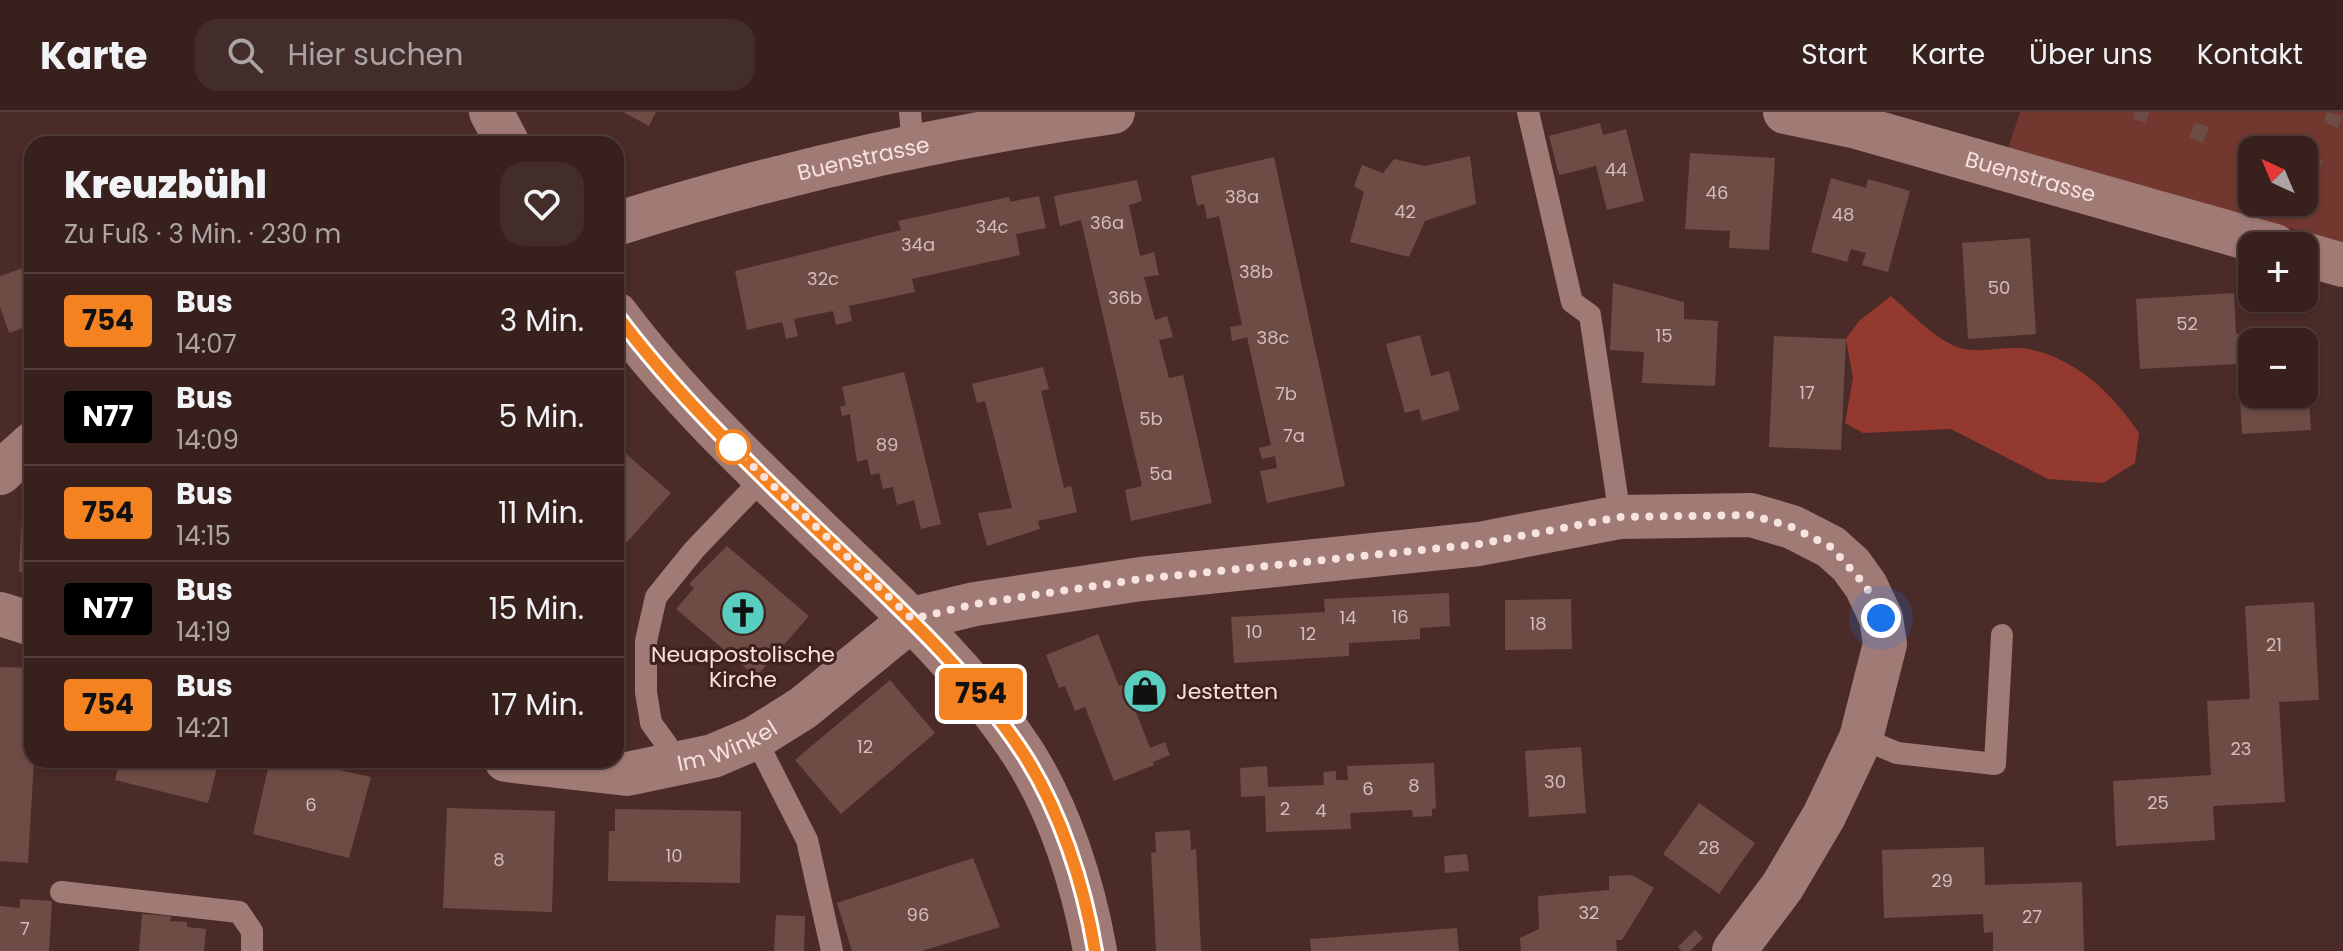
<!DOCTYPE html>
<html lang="de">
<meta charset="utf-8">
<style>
body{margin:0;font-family:Poppins,sans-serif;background:#432d2a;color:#f1f3f6;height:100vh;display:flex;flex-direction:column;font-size:30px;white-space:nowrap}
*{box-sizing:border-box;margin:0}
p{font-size:26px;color:#aba3a4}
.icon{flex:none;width:44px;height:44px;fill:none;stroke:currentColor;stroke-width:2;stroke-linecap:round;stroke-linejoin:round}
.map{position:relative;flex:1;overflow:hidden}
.drawer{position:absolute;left:24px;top:24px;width:600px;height:632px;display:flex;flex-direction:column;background:#38201d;border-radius:24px;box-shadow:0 2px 6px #0004,0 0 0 2px #523e3b}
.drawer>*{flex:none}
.badge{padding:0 16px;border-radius:6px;font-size:28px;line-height:52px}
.needle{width:52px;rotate:316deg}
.controls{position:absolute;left:2238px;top:24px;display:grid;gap:16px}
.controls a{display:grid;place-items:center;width:80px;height:80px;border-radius:16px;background:#38201d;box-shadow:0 2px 6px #0004,0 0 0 2px #523e3b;font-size:40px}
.you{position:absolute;width:40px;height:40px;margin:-20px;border:6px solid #fff;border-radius:50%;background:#1a73e8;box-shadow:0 0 0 12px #1a73e833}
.map>.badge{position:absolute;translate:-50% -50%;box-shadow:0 0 0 4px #fff}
.round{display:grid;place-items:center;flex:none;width:84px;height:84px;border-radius:24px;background:#432d2a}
.headline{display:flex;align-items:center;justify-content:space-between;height:136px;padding:0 40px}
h1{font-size:38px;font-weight:800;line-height:60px}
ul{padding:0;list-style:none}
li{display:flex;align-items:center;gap:24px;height:96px;padding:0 40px;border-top:2px solid #523e3b}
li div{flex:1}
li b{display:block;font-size:30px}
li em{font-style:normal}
li .badge{min-width:88px;font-weight:700;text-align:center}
header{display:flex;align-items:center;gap:48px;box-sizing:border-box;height:112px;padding:0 40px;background:#38201d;border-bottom:2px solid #523e3b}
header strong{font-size:38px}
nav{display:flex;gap:44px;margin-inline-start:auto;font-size:28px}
.search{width:560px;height:72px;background:#432d2a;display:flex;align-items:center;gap:20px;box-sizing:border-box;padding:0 28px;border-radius:24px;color:#aba3a4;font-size:30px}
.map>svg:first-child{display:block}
</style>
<header>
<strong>Karte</strong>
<div class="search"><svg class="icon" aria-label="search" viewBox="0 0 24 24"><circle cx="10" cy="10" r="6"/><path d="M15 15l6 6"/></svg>Hier suchen</div>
<nav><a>Start</a><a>Karte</a><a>Über uns</a><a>Kontakt</a></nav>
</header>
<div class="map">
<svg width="2343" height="839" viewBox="0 0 2343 839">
<rect width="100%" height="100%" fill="#4b2b27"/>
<path fill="#723830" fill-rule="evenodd" d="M2020 0H2343V131L2008 37ZM2252 38H2304V90H2252Z"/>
<path fill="#94392f" d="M1891 184C1910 200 1935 228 1960 236 1981 242 2007 233 2029 237 2077 247 2113 282 2139 321L2135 351 2103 371 2048 367 1951 317 1863 321 1845 311 1853 266 1846 227 1859 209Z"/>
<path fill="#6e4c46" d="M623 0H656L649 14Z
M2135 0H2149L2146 11 2133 7Z
M2327 0 2342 4 2338 16 2324 10Z
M2195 10 2209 15 2203 31 2189 26Z
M1600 11 1603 23 1626 17 1644 89 1607 98 1596 54 1559 63 1549 24Z
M2249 28 2265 34 2264 38H2252V44L2244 41Z
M1690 41 1775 46 1769 138 1729 136 1730 119 1685 117Z
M1470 44 1476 92 1425 109 1409 145 1350 130 1364 80 1354 74 1362 53 1383 61 1394 47 1425 54Z
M2308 44 2323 49 2318 62 2304 56Z
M1274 45 1345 374 1267 391 1260 359 1277 356 1275 344 1262 347 1259 336 1271 333 1247 225 1232 229 1230 215 1242 213 1219 104 1207 107 1204 92 1197 94 1191 64Z
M1831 66 1866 76 1868 67 1910 79 1888 160 1862 153 1866 141 1851 137 1847 150 1811 140Z
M1137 68 1142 89 1129 93 1140 144 1154 140 1159 163 1144 165 1155 208 1167 204 1173 225 1159 228 1169 266 1183 263 1212 391 1131 409 1125 378 1142 374 1081 108 1060 114 1054 84Z
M1039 84 1046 116 1016 122 1020 143 912 167 915 180 849 194 852 209 836 213 833 199 794 207 798 224 786 227 782 210 747 218 735 159 901 118 898 109 1009 85 1010 90Z
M2030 126 2036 222 1968 227 1962 131Z
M32 153V213L9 221 0 195V164Z
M1613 171 1684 190V207L1718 209 1715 274 1642 271 1644 240 1610 238Z
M2234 181 2236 222 2305 218 2306 230H2252V282H2304L2306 242 2311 318 2242 322 2238 252 2140 257 2136 187Z
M1420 223 1431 264 1449 259 1460 298 1422 309 1419 297 1405 301 1386 232Z
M1774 224 1846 227 1841 338 1769 335Z
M1043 255 1049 277 1041 279 1064 376 1071 374 1077 400 1038 409 1040 417 987 434 978 401 1012 396 985 289 977 291 972 272Z
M904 260 941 412 921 417 914 388 897 393 893 375 883 377 879 361 871 363 867 347 857 350 850 302 842 304 840 295 846 293 842 275Z
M616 333 671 381 626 431 622 427 616 434Z
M22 404H32V461L19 460Z
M727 434 809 504 756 565 676 497 694 476 689 472Z
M1449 481 1450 514 1420 516V527L1349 531V544L1234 551 1231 505 1325 500 1324 487Z
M1571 487 1572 537 1505 538V488Z
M2314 490 2319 588 2279 590 2285 690 2213 694 2215 728 2116 734 2113 669 2211 663 2207 589 2250 587 2245 494Z
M1098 522 1119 574 1125 572 1150 636 1165 630 1170 643 1153 650 1154 653 1114 669 1085 595 1075 599 1065 574 1059 576 1046 543Z
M0 555 32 556 34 648 28 751 0 749Z
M890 568 935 621 841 702 795 648Z
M1581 635 1586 701 1529 705 1525 639Z
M120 648H219L208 691 115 668Z
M270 648H295L371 665 349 746 253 722Z
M1434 651 1436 696 1432 697V704L1413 705 1412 698 1350 701 1351 717 1266 720 1265 684 1241 685 1240 656 1267 654 1268 675 1324 673 1323 660 1336 659V668H1348L1347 654Z
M1699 691 1755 731 1719 782 1663 742Z
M447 696 555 699 552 800 443 796Z
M615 697 741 699 740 771 608 769 609 719H615Z
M1190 718 1191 738 1196 737 1201 839H1156L1151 741 1156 740 1155 720Z
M1984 735 1985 773 2082 770 2084 839H1993V820L1984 821 1983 802 1884 806 1882 738Z
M1467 742 1469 759 1445 761 1444 744Z
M973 746 1000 815 922 839H852L837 791Z
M1632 763 1654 776 1622 828H1616L1617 839H1521L1520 826 1539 817 1538 784 1609 778V764Z
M20 787 52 789 49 839H0V794L20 796Z
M142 802 171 804 170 809 187 810V815L206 817 204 839H139Z
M776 803 805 804 804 839H774Z
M1457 816 1459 839H1311L1310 827Z
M1695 818 1703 826 1690 839H1682L1678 835Z"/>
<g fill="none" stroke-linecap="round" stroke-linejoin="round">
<path stroke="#a07a74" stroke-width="22" d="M910 0 913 36
M1528 0 1572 190 1590 203 1620 405
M755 626 807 728 832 839
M1861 626 1897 641 1995 652 2002 523
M673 654 667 633 651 611 646 580V529L656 485 694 438 764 365
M61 780 239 800 252 819V839"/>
<g stroke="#a07a74" stroke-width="44">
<path d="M491 0 508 32"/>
<path id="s1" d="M1785 0 1857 15 2275 134"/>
<path id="s2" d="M616 112C778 61 945 24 1113 0"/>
<path d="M2304 142 2343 153"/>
<path d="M616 202C685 294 771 372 854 452 915 510 976 569 1023 641 1060 699 1083 772 1095 839"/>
<path d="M0 361 32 332"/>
<path d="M0 502 32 512"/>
<path id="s3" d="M506 648 627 662 713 644 755 626 803 596 912 507 975 492 1141 467 1479 432 1620 405 1751 403 1792 415 1831 435 1851 453 1866 474 1881 506 1885 532 1861 626 1824 704 1782 775 1734 839"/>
</g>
</g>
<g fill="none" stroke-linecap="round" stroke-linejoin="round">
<g stroke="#fff" stroke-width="18">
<path id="line" d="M616 202C683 292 768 370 849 448 912 508 975 568 1023 641 1060 698 1084 772 1095 839"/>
</g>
<use href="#line" stroke="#f58220" stroke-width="12"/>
<path stroke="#f7e2de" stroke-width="8" stroke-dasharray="0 14.4" d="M733 335 912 507 975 492 1141 467 1479 432 1620 405 1751 403 1792 415 1831 435 1866 474 1881 506"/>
</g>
<defs>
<g id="church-disc" transform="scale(2.3)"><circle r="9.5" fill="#58cec0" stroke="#40211d"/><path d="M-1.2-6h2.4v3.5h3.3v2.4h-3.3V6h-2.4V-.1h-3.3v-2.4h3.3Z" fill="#111"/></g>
<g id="shop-disc" transform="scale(2.3)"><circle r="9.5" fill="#58cec0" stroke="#40211d"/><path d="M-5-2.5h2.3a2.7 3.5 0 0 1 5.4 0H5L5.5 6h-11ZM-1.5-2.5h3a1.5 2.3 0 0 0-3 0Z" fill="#111"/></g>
</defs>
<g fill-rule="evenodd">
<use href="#church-disc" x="743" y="501"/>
<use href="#shop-disc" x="1145" y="579"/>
</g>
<circle fill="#fff" stroke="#f58220" stroke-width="4" cx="733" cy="335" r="16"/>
<g text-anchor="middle" stroke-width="6" stroke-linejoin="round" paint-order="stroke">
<g font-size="18" fill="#d5bcb8">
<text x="1616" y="64">44</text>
<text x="1717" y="87">46</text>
<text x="1242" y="91">38a</text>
<text x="1405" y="106">42</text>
<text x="1843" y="109">48</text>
<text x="1107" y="117">36a</text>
<text x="992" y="121">34c</text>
<text x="918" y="139">34a</text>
<text x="1256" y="166">38b</text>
<text x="823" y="173">32c</text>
<text x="1999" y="182">50</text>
<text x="1125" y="192">36b</text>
<text x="2187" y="218">52</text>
<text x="1664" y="230">15</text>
<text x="1273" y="232">38c</text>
<text x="1807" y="287">17</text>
<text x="1286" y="288">7b</text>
<text x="1151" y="313">5b</text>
<text x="1294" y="330">7a</text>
<text x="887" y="339">89</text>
<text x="1161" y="368">5a</text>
<text x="1400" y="511">16</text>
<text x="1348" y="512">14</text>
<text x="1538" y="518">18</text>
<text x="1254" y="526">10</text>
<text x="1308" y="528">12</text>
<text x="2274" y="539">21</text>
<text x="865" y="641">12</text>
<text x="2241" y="643">23</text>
<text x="1555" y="676">30</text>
<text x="1414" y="680">8</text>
<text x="1368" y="683">6</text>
<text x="2158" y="697">25</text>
<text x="311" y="699">6</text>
<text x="1285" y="703">2</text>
<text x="1321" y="705">4</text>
<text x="1709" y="742">28</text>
<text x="674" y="750">10</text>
<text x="499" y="754">8</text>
<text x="1942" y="775">29</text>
<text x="1589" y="807">32</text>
<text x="918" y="809">96</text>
<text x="2032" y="811">27</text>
<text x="25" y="823">7</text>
</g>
<g font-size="22" fill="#f7e2de" stroke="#40211d">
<text dy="8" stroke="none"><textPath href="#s2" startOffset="256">Buenstrasse</textPath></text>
<text dy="8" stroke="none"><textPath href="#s1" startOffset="254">Buenstrasse</textPath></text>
<text dy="8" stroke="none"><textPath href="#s3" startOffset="226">Im Winkel</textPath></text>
</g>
<g font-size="22" fill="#f7e2de" stroke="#40211d">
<text x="743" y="550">Neuapostolische<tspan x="743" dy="25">Kirche</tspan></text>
<text x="1176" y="587" text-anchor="start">Jestetten</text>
</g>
</g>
</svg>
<div class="controls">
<a><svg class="needle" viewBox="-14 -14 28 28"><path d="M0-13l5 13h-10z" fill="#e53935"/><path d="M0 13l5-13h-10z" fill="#aba3a4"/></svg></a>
<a>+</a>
<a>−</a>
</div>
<div class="you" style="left:1881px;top:506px"></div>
<b class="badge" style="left:981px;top:582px;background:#f58220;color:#111">754</b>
<section class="drawer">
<div class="headline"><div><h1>Kreuzbühl</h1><p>Zu Fuß · 3 Min. · 230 m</p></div><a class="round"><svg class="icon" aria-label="heart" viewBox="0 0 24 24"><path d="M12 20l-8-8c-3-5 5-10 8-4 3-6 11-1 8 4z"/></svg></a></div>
<ul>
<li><span class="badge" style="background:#f58220;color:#111">754</span><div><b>Bus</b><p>14:07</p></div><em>3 Min.</em></li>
<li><span class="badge" style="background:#000;color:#fff">N77</span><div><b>Bus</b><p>14:09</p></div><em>5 Min.</em></li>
<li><span class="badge" style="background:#f58220;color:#111">754</span><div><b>Bus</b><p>14:15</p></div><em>11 Min.</em></li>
<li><span class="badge" style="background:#000;color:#fff">N77</span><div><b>Bus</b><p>14:19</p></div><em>15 Min.</em></li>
<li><span class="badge" style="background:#f58220;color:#111">754</span><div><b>Bus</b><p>14:21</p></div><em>17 Min.</em></li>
</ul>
</section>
</div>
